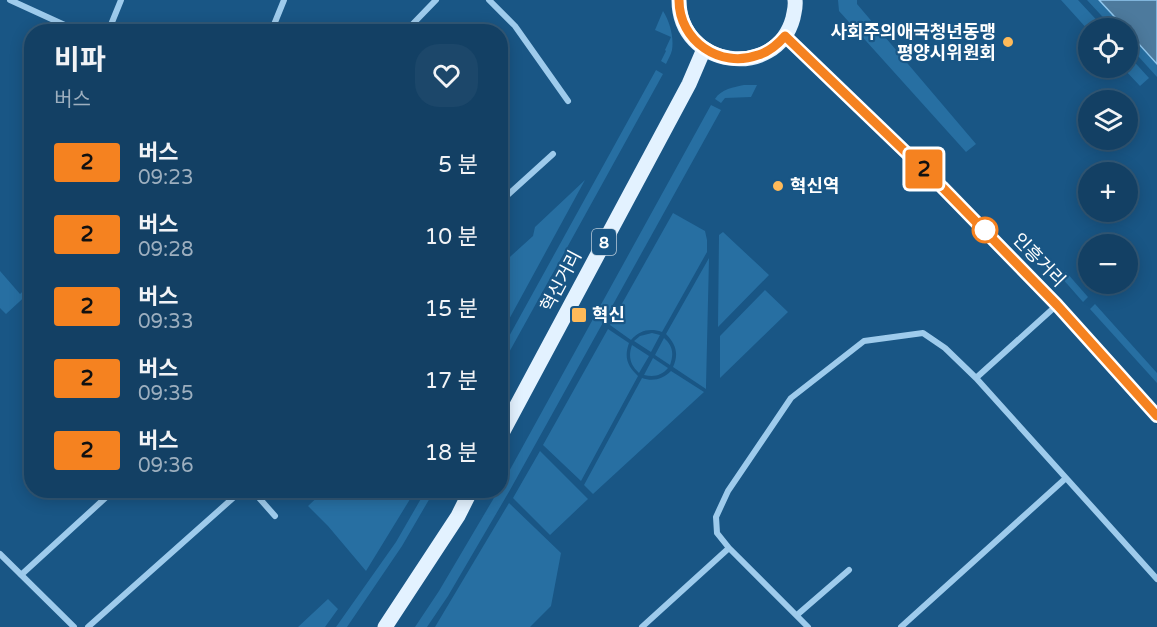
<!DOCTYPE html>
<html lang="ko">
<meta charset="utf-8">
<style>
body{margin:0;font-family:"Varela Round","Noto Sans KR",sans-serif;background:#1c476a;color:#f1f3f6;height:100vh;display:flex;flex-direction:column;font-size:22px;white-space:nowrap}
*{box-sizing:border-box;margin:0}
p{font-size:20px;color:#9dafbf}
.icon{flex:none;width:33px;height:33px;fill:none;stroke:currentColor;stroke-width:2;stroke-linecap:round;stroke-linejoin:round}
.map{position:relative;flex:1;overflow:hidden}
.details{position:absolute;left:24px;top:24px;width:484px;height:474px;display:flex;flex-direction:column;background:#134064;border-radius:24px;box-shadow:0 3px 15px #0003,0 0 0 2px #325978}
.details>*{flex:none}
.badge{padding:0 12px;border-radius:4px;font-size:21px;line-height:39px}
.controls{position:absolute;left:1078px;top:18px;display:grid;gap:12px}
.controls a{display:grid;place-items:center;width:60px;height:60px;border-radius:50%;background:#134064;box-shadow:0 3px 15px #0003,0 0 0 2px #325978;font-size:30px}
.map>.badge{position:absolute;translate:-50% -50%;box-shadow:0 0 0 3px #fff}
.round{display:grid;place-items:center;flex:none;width:63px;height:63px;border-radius:24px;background:#1c476a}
.summary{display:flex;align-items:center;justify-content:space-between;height:102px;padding:0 30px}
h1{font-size:28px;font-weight:700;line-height:45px}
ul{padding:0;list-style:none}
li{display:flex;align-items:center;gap:18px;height:72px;padding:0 30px}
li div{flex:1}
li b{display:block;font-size:22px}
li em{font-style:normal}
li .badge{min-width:66px;font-weight:700;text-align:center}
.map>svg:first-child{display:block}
</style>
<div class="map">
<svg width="1157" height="627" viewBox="0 0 1157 627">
<rect width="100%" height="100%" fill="#195685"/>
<path fill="#276fa2" d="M838 0H857V4L976 144 966 152 839 11Z
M1061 0H1078L1104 28H1089V31Z
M1087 0H1098L1125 28H1113Z
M663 11C670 22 674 37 672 50 671 55 668 59 666 64L661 61 666 51 665 50 671 37 655 30Z
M1128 32 1157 64V77L1128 45Z
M1128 55 1149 78 1140 86 1123 68H1128Z
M656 70 663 74 501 367V351Z
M744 85H757L751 97 725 98 721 103 715 99C721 89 734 87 744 85Z
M711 105 721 110 510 490 448 596 427 627H415L439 591 498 491 501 490V486Z
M585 180 501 334V265L533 236 535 227Z
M673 213 705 231 707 240V252L662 332C650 328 640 330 631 340L610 325Z
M723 232 769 275 718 327 719 235Z
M709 258 706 386V389L673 367C679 354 676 344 666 334Z
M0 271 20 294 31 284V291L6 314 0 308Z
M1066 272 1088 297 1083 302 1061 277Z
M765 290 788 312 720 378V336Z
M1095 304 1157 373V383L1090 309Z
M608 329 629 343C624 357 627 366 638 376L581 481 543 445Z
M652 333 660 335 651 352 634 341 640 336Z
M664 338C673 346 674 354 670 365L655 355Z
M632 345 649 356 639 373C630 365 628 356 632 345Z
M653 358 668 368C661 376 654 377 644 375Z
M671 371 704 392 593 494 584 485 642 378C653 382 663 379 671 371Z
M540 451 588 499 550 535 513 498Z
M426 490 434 491 402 546 347 627H336L396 542Z
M324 491V490L415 491 366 571 328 526 308 506Z
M509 503 561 553 551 606 530 627H435Z
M328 599 338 609 325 627H298Z"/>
<path fill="#4d7a9d" stroke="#91c8ef" stroke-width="1.5" d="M1099 0H1157V64L1128 32V28H1125Z"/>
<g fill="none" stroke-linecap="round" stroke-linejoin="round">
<path stroke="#9ecbec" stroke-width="6" d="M10 0 80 32
M489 0 515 26 568 101
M108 32 121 0
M271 32 284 0
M405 32 436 0
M501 201 553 154
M976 378 1057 305
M252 490 275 516
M729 548 808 627
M0 554 74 627
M21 575 114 490
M797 615 849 570
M88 627 242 490
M642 627 729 548 717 533 716 517 728 491 791 398 864 341 923 333 945 348 976 378 1157 579
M901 627 1066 478"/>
<path stroke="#cae5f9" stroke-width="12" d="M785 36 942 187 1057 305 1157 416"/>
<path stroke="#e3f2ff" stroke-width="15" d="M679 0C679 68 776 81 793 18 794 12 796 7 795 0
M501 435 689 84 704 49
M385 627 458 516 471 490"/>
</g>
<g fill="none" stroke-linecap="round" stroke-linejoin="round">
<g stroke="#fff" stroke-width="14">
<path id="line" d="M679 0C679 41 720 69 758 55 769 52 778 44 785 36L942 187 1057 305 1157 416"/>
</g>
<use href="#line" stroke="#f58220" stroke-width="9"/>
</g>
<g fill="#ffba59" stroke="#195685" stroke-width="2">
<circle cx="1008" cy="42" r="6"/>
<circle cx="778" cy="186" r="6"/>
<rect x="571" y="307" width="16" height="16" rx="3"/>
</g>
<circle fill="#fff" stroke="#f58220" stroke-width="3" cx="985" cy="230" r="12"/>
<g text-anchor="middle" stroke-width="4.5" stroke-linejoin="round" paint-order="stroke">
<rect fill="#195685" stroke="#baccda" stroke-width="1.5" x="592" y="229" width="24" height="26" rx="4.5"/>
<g font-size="16" font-weight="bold" fill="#fff">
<text x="604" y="248">8</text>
</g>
<g font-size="18" font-weight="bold" fill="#fff" stroke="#195685" text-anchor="start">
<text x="996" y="38" text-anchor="end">사회주의애국청년동맹<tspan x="996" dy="21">평양시위원회</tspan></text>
<text x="790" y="192">혁신역</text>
<text x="592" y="321">혁신</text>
</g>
<g font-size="18" fill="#fff" stroke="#195685">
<text transform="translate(1039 260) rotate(46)" y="6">인흥거리</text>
<text transform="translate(561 281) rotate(-62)" y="6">혁신거리</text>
</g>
</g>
</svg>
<div class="controls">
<a><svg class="icon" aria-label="locate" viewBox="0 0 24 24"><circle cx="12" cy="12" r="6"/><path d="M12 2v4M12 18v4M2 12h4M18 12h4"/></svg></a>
<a><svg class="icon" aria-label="layers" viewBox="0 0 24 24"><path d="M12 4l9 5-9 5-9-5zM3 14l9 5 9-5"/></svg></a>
<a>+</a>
<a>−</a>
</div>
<b class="badge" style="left:924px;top:169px;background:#f58220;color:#111">2</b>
<section class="details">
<div class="summary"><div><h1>비파</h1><p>버스</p></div><a class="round"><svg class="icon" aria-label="heart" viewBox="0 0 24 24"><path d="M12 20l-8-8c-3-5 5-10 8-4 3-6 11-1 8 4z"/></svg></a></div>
<ul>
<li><span class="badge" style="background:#f58220;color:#111">2</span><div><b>버스</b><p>09:23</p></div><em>5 분</em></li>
<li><span class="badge" style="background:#f58220;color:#111">2</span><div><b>버스</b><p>09:28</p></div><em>10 분</em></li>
<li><span class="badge" style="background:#f58220;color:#111">2</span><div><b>버스</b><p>09:33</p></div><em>15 분</em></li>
<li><span class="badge" style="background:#f58220;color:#111">2</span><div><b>버스</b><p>09:35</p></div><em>17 분</em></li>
<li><span class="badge" style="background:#f58220;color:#111">2</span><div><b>버스</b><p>09:36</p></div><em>18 분</em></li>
</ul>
</section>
</div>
